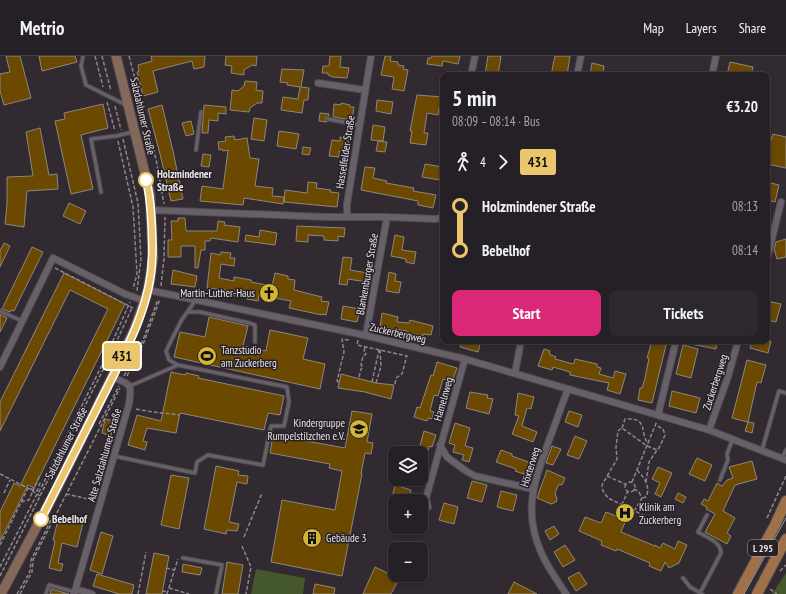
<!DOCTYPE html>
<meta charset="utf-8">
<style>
body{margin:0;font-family:"PT Sans Narrow",sans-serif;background:#2d282d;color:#f1f3f6;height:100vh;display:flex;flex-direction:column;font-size:15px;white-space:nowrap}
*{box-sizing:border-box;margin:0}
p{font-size:13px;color:#a3a3a7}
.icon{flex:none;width:22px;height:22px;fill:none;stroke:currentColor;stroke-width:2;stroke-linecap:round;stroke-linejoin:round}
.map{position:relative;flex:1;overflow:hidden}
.panel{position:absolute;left:440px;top:16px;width:330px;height:272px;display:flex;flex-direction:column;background:#252025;border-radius:8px;box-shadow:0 2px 6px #0003,0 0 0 1px #423e42}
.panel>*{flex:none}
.badge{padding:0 8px;border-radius:3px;font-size:14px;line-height:26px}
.tools{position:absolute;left:388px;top:390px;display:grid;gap:8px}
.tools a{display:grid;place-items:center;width:40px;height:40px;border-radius:8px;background:#252025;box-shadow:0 2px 6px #0003,0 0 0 1px #423e42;font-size:20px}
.map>.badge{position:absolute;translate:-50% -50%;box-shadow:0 0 0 2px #fff}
.legs{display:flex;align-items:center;gap:6px;height:44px;padding:0 12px;font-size:13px}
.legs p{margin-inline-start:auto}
.overview{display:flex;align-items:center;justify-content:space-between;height:68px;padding:0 12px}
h1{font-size:22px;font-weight:700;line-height:30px}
.cta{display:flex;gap:8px;margin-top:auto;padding:8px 12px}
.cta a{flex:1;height:46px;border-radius:8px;background:#db2777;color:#fff;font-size:16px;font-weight:700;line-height:46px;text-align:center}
.cta a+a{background:#2d282d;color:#f1f3f6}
ul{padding:0 12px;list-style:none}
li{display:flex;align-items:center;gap:14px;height:44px;font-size:15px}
li i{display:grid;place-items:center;width:6px;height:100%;margin:0 5px;background:currentColor}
li i::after{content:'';width:10px;height:10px;margin:-5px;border:3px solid;border-radius:50%;background:#252025}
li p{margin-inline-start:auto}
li:first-child i{background:linear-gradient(#0000 50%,currentColor 0)}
li:last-child i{background:linear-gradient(currentColor 50%,#0000 0)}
header{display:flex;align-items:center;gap:24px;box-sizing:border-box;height:56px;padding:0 20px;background:#252025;border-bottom:1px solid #423e42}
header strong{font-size:19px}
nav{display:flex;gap:22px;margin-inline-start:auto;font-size:14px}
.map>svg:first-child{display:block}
</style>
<header>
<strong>Metrio</strong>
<nav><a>Map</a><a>Layers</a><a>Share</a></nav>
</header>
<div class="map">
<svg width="786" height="538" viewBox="0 0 786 538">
<rect width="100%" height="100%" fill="#312a31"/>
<path fill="#45572d" d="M256 513 305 522 303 538H251Z
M786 517V538H772Z"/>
<path fill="#6b4900" stroke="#8d877e" d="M6 0H20L31 42 4 49 0 35V18L10 16Z
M39 0H75L77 6 42 15Z
M151 0H205L204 11 194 13 192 5 153 15 158 36 143 40 137 16 139 15 138 9 152 5Z
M226 0H257L256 10 252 9 244 14V19L231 17 232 10 225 9Z
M330 0H341L340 11 349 12 347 22 333 21 328 19V17H322L323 10H329Z
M385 0H391L390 5 398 6V9L404 10 403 13 408 14 404 35 392 33 394 21 381 19Z
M432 0H460L458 8 443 5 442 10 427 8 428 2H431Z
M488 0H501L498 19H485Z
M555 0H570L567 19H551Z
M730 6 753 11 751 19H727Z
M592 7 604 10 603 19H590Z
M282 13 304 14 301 31 309 32 308 44H304L302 57 281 54 283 41 298 43 300 31 287 29 288 27 280 26Z
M245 25 257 26 256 34 263 35 262 47H257L250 52 249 56 230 54 232 34 238 35 244 30Z
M417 39 443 41V53L439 52 438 59 427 57 424 77H428L426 89 410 87 412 75H410Z
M377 44 393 46 391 58 376 55Z
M341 47 350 49V51H354L352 64 333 61 334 48 341 49Z
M103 48 108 72 81 79 93 133 71 138 55 65 65 63 64 57Z
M162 49 173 95 183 143 171 145 160 98 148 53Z
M204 49 226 51V58L218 57V65L209 64 208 77H202Z
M320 57 329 58V60L325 62 327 66 319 65Z
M254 62 267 64 264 85 251 83Z
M191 65 194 78 186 80 182 67Z
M373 69 385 71 383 85 371 84Z
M40 72 49 119 57 118 58 133 27 135 24 171 5 168 7 148V121L33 120 26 76Z
M279 75 299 78 296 93 277 90Z
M773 78 786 81V112L767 108V87H770Z
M234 80 235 84 247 82 250 102 259 103 255 130 273 132 272 140 284 141 283 148 244 142 243 149 200 145 202 130 223 133 228 94 223 95 222 93 219 94 218 86 226 85 225 81Z
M340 81 349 83 347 96 339 95V101L329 100 332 84 340 85Z
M378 85 387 86 385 96 376 95Z
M303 91 311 92 309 99 302 98Z
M203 98 211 99 209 111 201 110Z
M425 108 443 111 440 124 422 121Z
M365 111 375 112 373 122 387 125 386 127 414 132 413 135 436 139 433 152 418 149V145L361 134Z
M308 126 317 127 316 132 331 134 330 136 339 137 337 151 284 146 285 134 307 137Z
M767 126 779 129 775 146 767 144Z
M69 147 86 155 80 168 63 160Z
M178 162H185L186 175H217L218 165 225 166 224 169 240 171 238 186 211 182 210 185H205V194H201L198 212H195V190H181V201H168V184H172L171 165H178Z
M297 170 345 172 344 181 338 180V185L324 184V180L308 179V186L296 185Z
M260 174 277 177 275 189 245 185 246 179 259 181Z
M395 179 404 181 402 194 416 196 414 208 406 206V203L391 200Z
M786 183V201L777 203 774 193 776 186Z
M4 187 10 190 0 211V195Z
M32 191 43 196 14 255 11 254 10 256 2 253Z
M221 196 231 197 230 202H235L234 210 221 208 219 222 234 225V221L251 224V226L272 230 275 217 288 220V223L295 224 294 234 322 241 321 245 329 246 326 259 322 258V259L289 252 291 245 259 239 258 245 247 243V242L225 238 226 234 207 232 211 197 220 199Z
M343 201 352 202 350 214 368 217 367 226 348 223 347 229 339 228Z
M173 214 197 220 195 231 171 228Z
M389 216 396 218 395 225 401 226 399 237 386 235Z
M64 217 125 248 34 432 28 429 0 485V456L14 427 20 430 108 253 70 234 0 375V346Z
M767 245 781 248 776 266 767 264Z
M343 250 360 253 357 266 341 263Z
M382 257 398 261 397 266 409 267 410 264 433 270 431 279 423 278V280L407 277V275L380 271Z
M0 258 7 262 0 276Z
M209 261 248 270 243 290 266 295 270 274 308 282 303 303 325 308 320 333 174 301 180 276 205 281Z
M462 285H481L478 296 460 291Z
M652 285H667L652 347 638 344 640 332H642L645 322 649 302H647Z
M691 285H717L716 293 691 288Z
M752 285H771L768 297 750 292Z
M683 289 698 293 691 322 676 318Z
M544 293 550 295 549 298 556 301 555 303 573 308 574 307 575 303 597 308V311L601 312 599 318 613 322 615 315 626 318 620 338 607 334 609 327 570 319V316L553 311 552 314 538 310Z
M747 304 766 309 761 327 757 326 748 366 732 362Z
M437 306 457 312 452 326 443 323 438 340 434 339 430 355 434 356 432 363 428 362 427 365 414 361 417 351 420 352 431 319 433 320Z
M171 316 185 319 186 317 199 320 198 322 284 340 280 359 268 357 264 374 180 357 176 377 147 372 143 385 147 386 145 394 128 389 137 359 161 365Z
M341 318 376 327 394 329 391 343 365 336 338 332Z
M672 335 700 342 696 357 669 350Z
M470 336 488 339 487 342 493 343 489 358 466 352Z
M518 337 534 341 531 353 527 352 522 370 537 376 533 386 512 378 519 360 515 359Z
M352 355 372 358 367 386 373 387 371 398 365 397 361 418H362L342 520 271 506 282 444 335 454 342 415 329 412 330 408 270 397 273 379 345 392Z
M569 355 582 359 578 371 565 366Z
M105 363 115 365 111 380 102 377Z
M748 366 754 367 752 377 745 375Z
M455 367 470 372 465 390 473 392 469 406 462 404 464 399 453 396 455 389 449 387Z
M424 375 436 379 432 391 429 390 423 413H421V397H418Z
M575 380 587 385 579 403 567 399Z
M552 390 561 393 553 409 546 407Z
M501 394 512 398V400L531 407 527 419 515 415 516 413 496 406Z
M697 402 712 409 705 425 689 418Z
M752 405 757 423 735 429 723 455 735 462 727 477 731 480 727 488 705 476 715 458 706 453 707 451 701 448 704 443 708 445 717 427 722 430 727 424 733 422 729 411Z
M216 410 239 415 238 419 248 420 247 428 237 426 229 466 239 468 237 475 227 474 226 478 204 473Z
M658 411 672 417 661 441 655 438 660 427 652 423Z
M547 414 565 422 562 429 559 428 555 437 557 443 556 446 551 448 537 442Z
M171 419 189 422 179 473 161 469Z
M472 425 487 429 482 446 467 442Z
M395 429 411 434 408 445H391Z
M501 435 517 439 513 455 497 451Z
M678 437 686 441 683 447 675 443Z
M444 447 458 451 454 468 439 464Z
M606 456 626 464 621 476 655 490V489L660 492 663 487 675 493 678 485 687 489 679 507 669 512 665 506 661 515 649 510 650 507 617 493 616 495 601 489 602 485 579 475 585 461 601 467Z
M59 460 83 467 77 491 62 487 58 507 63 508 61 515 49 512 55 485 53 484Z
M554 470 559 478 550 484 545 475Z
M101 476 113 480 102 518 90 514Z
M565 489 575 504 563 511 554 496Z
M154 497 169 500 162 538H146Z
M227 506 243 509 238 538H222Z
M183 508 202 512 200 519 182 516Z
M375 511 399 523 391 538H363Z
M579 516 587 528 576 535 568 522Z
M97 518 134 529 132 538H119L93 530Z
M514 526 537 538H508Z
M315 528 335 532 334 538H313Z
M51 533 69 538H50Z"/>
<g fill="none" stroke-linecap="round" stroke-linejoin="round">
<g stroke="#4e4a4f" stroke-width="5">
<path id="service" d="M83 0 81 10 86 29 126 49
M328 63 359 69
M196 94 201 56
M101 136 91 83 116 80 133 76
M0 255 22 265
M188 256H200L249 267 255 269V286
M130 330 178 309 169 304 166 295 181 265 195 245
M762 394 779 335 786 337
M114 400 195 417 197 406 208 399 263 409 271 370H284L289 346 287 331 178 309
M782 402 786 394
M720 424 728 404 727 398 733 382
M183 502 222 509 216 538
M683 522 690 531 702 538
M700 537 721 497C721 486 707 481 698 476L707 459
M46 538 49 529 75 536"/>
</g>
<g stroke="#4e4a4f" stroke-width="8">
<path id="minor" d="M471 19 475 0
M577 19 581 0
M712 19 716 0
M318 27 365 34
M151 154 326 161H387L436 163 443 161
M347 161V148L371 0
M767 203 781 146
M148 234 359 278 465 303 709 374 786 404
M366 279 387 161
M0 311 53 202 125 238 145 245
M515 317 521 285
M658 359 676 285
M709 374 728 321 738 285
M440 389 447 401 466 415 475 420 533 433
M428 451 426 442 465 303
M76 533 92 538
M74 538 129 348C132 327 131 329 112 321
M566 538C558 525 547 511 541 496 523 455 534 427 548 387 555 369 561 351 568 333"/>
</g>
<g stroke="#4e4a4f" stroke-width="11">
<path id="secondary" d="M1 538 55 436 112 321 135 272 148 234 153 203 150 138 116 0"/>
</g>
<g stroke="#4e4a4f" stroke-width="12">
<path id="primary" d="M738 538 775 469 786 445
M757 538 786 483"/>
</g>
<path stroke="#8d878d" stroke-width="1.5" stroke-dasharray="4 2" stroke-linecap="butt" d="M95 0 103 31
M102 0 111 35
M129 0 156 103 164 148
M107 46 115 75
M115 50 121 74
M123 83 138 147 141 203 137 235
M118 85 133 151 137 218 133 233
M55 212 133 252
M161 230 164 202 165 161
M358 284 357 289 407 300
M124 320 143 284 158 243
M127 320 144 286 160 243
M359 321 361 313 363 311 361 309 363 300 366 298 364 296 365 291
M339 326 337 325 344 296 342 283 349 284
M372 326 379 294
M376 327 381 310 380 294
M395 328 396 322 402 318 407 299
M136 353C150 356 164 357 179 359
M99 368 119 330
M622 372 625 363C649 362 639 374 648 388
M637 414C644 421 651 431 646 441L642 442
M0 418 28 432 40 440
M607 420 625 428
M625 431a5 5 0 1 1 10 0a5 5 0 1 1-10 0Z
M632 426 657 365
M646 426 649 406 657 394
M4 437 10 424
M66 438 93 444
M21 446 29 444 40 419
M634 455 642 442 639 436 634 433
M617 460 628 435
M645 460 608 442 603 435 602 429 617 403 616 391 618 375 622 372 647 390 657 394 659 392 665 379 663 373 656 369
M767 462 786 420
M244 481 262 437
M0 489 28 432 37 435 40 427 44 429
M242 490 251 511 246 538
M0 511 36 440 40 434 104 305 130 246
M166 512 175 514
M780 515 786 509
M0 520 107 306 132 252
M169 532 189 538
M770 533 777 538
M162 535 168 536
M17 538 27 521 30 515 31 504 52 462
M20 538 32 516 33 504 120 332
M138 538 146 496
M167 538 178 503"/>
<use href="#service" stroke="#676068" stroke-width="3"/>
<use href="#minor" stroke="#676068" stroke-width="6"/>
<use href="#secondary" stroke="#846859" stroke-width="9"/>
<use href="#primary" stroke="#a07149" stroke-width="10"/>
<path stroke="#959095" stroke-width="1" d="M744 538 786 462"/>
</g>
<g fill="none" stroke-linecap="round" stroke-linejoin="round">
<g stroke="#fff" stroke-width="9">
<path id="line-1" d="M41 463C60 426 78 389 97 352 119 307 151 254 152 203 153 194 152 184 152 175 151 158 151 141 146 124"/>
</g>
<use href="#line-1" stroke="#ebc66c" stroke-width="6"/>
</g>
<defs>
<g id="church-disc" transform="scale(1)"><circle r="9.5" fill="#d5b534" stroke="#272127"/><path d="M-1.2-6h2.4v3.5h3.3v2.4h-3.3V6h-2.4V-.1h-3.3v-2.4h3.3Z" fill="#111"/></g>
<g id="stadium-disc" transform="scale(1)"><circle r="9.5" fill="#d5b534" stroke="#272127"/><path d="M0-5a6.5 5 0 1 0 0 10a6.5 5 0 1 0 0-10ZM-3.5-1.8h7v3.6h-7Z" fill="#111"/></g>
<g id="school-disc" transform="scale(1)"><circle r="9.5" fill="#d5b534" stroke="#272127"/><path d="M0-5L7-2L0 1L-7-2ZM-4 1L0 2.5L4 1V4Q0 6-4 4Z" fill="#111"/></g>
<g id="hospital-disc" transform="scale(1)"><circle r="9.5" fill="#d5b534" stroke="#272127"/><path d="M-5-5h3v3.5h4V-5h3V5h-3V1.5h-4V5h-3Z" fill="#111"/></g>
<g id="building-disc" transform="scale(1)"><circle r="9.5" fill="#d5b534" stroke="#272127"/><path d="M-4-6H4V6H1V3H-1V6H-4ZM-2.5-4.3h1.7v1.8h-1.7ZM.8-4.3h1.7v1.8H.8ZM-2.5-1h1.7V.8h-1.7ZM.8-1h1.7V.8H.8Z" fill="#111"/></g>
</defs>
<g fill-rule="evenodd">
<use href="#church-disc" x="269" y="237"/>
<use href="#stadium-disc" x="207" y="300"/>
<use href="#school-disc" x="359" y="373"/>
<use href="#hospital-disc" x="625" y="457"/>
<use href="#building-disc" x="312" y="482"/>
</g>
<g fill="#fff" stroke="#ebc66c" stroke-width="2">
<circle cx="146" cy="124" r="7"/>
<circle cx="41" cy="463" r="7"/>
</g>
<g text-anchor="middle" stroke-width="3" stroke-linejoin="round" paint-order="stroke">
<rect fill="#272127" stroke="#afaaaf" stroke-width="1" x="748" y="484" width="30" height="16" rx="3"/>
<g font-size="10" font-weight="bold" fill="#e9e5e9">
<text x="763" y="496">L 295</text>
</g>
<g font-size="11" fill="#e9e5e9" stroke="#272127">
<text transform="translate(143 60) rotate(77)" y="4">Salzdahlumer Straße</text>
<text transform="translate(345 96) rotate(-81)" y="4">Hasselfelder Straße</text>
<text transform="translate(367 218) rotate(-80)" y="4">Blankenburger Straße</text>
<text transform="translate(398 277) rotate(13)" y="4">Zuckerbergweg</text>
<text transform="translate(715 326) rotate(-72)" y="4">Zuckerbergweg</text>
<text transform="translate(443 343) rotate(-74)" y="4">Hamelnweg</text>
<text transform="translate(66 387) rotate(-63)" y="4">Salzdahlumer Straße</text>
<text transform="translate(104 399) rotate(-74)" y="4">Alte Salzdahlumer Straße</text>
<text transform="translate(530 411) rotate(-73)" y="4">Höxterweg</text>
</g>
<g font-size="11" font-weight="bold" fill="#e9e5e9" stroke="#272127" text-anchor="start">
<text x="157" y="122">Holzmindener<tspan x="157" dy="13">Straße</tspan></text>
<text x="52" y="467">Bebelhof</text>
</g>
<g font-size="11" fill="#e9e5e9" stroke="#272127" text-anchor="start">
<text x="255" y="241" text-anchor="end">Martin-Luther-Haus</text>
<text x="221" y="298">Tanzstudio<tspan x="221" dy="13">am Zuckerberg</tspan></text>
<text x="345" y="371" text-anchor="end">Kindergruppe<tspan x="345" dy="13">Rumpelstilzchen e.V.</tspan></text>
<text x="639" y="455">Klinik am<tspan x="639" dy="13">Zuckerberg</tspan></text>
<text x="326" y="486">Gebäude 3</text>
</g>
</g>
</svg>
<div class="tools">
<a><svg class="icon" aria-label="layers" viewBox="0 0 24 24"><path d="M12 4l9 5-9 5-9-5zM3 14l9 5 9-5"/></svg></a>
<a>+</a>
<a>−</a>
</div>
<b class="badge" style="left:122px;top:300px;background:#ebc66c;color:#111">431</b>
<section class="panel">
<div class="overview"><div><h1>5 min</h1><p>08:09 – 08:14 · Bus</p></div><b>€3.20</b></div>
<div class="legs"><svg class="icon" aria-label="walk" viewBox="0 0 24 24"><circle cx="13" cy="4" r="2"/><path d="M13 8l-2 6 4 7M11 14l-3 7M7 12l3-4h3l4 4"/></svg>4<svg class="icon" aria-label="forward" viewBox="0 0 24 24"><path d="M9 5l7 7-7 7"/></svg><b class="badge" style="background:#ebc66c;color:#111">431</b></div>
<ul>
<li><i style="color:#ebc66c"></i><b>Holzmindener Straße</b><p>08:13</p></li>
<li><i style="color:#ebc66c"></i><b>Bebelhof</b><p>08:14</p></li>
</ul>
<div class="cta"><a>Start</a><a>Tickets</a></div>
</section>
</div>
